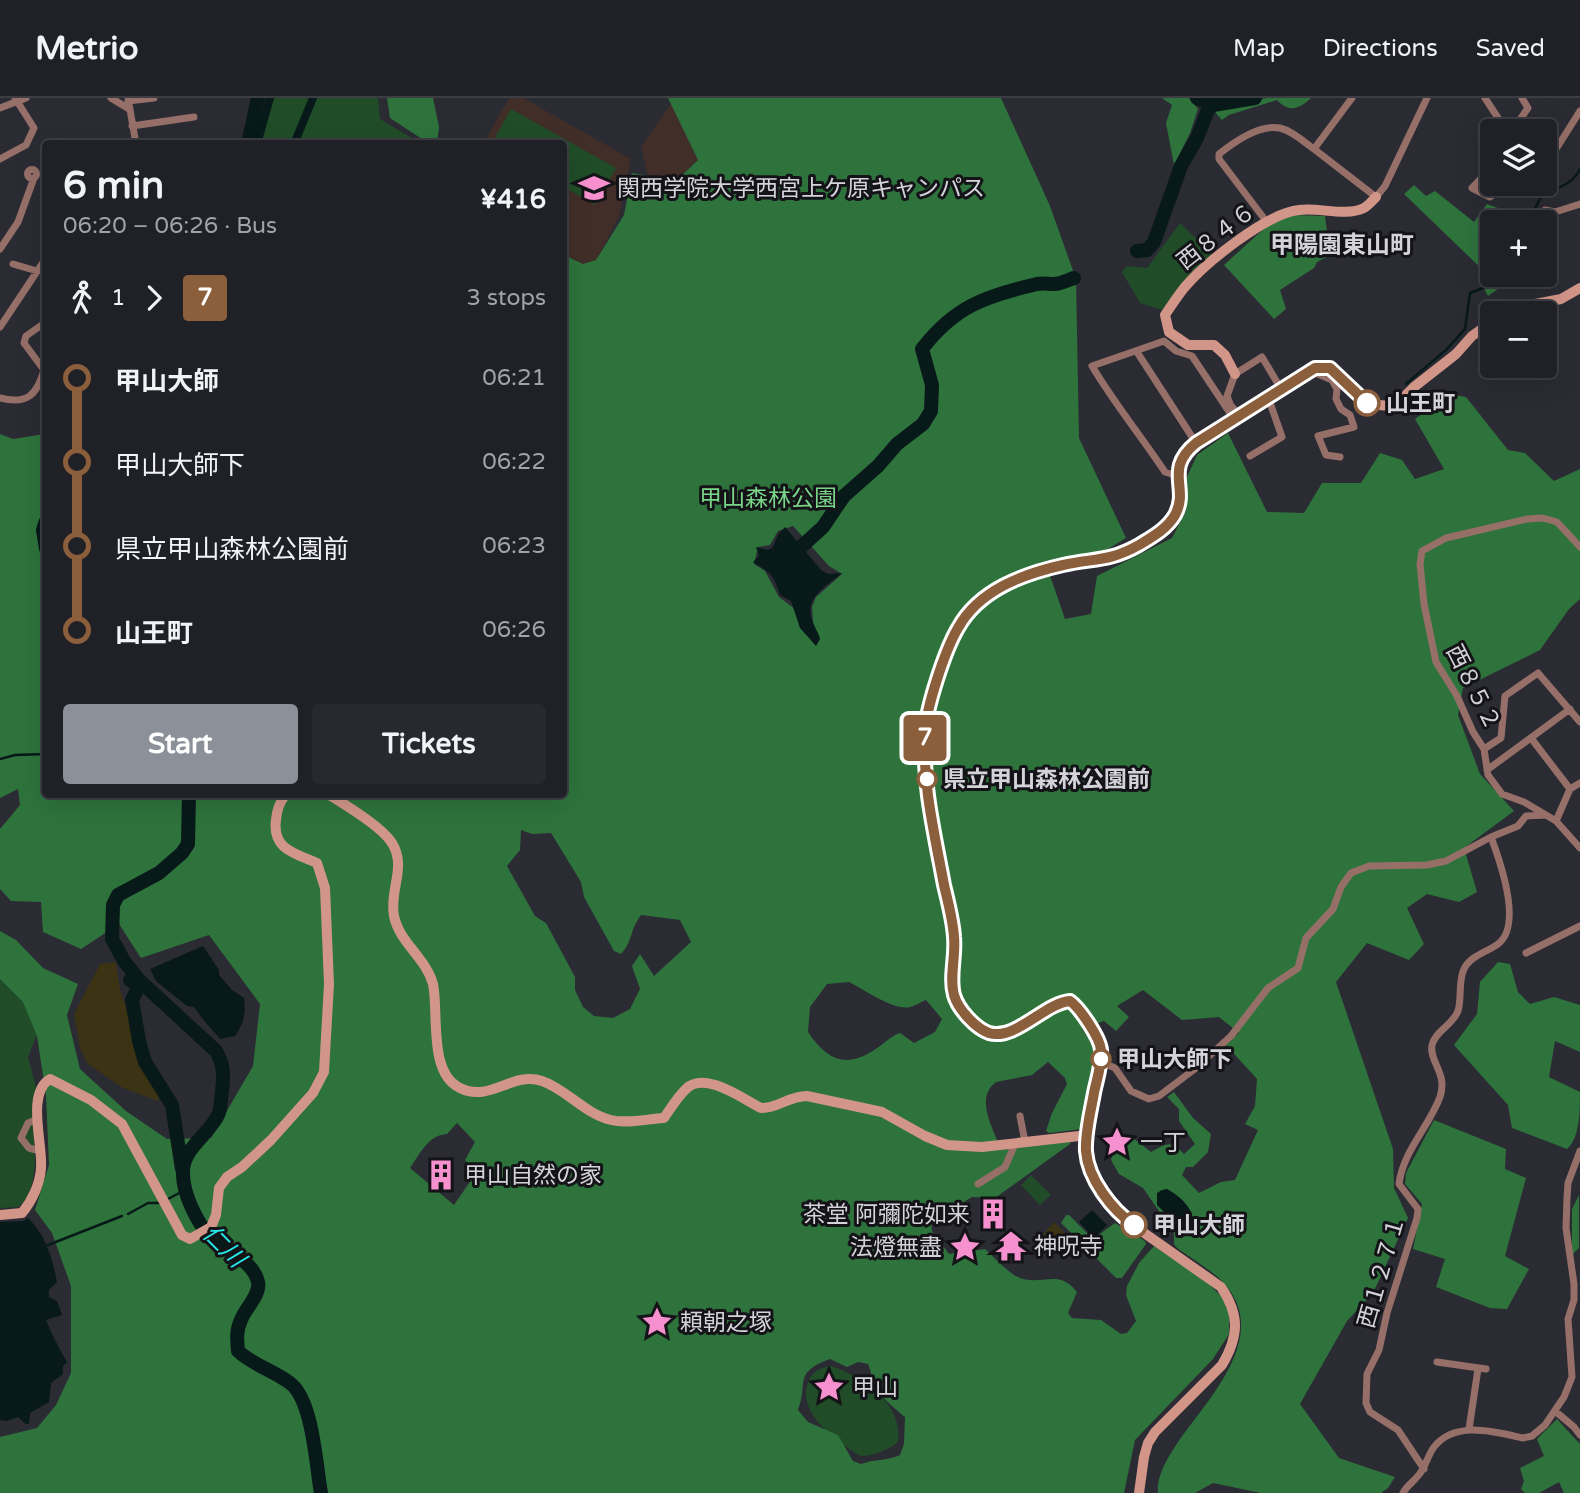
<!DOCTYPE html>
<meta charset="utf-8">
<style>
body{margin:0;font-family:"Varela Round","Noto Sans JP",sans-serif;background:#28282f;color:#f1f3f6;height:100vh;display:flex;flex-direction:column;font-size:26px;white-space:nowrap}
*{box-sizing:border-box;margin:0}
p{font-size:23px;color:#a2a3a7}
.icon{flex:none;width:38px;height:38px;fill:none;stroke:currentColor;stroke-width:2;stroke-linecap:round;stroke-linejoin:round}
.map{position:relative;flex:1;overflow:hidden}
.details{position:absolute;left:42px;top:42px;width:525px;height:658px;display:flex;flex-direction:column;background:#202027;border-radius:7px;box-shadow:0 7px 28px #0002,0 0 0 2px #3d3e44}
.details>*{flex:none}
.badge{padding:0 14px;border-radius:5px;font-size:24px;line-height:46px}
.tools{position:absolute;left:1480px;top:21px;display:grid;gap:14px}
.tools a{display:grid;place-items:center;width:77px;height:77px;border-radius:7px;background:#202027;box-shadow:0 7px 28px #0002,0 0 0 2px #3d3e44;font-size:35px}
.map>.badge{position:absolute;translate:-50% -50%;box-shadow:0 0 0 4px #fff}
.legs{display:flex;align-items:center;gap:10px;height:77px;padding:0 21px;font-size:23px}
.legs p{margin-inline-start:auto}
.headline{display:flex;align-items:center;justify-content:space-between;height:119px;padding:0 21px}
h1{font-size:38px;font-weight:800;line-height:52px}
.action{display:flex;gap:14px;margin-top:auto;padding:14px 21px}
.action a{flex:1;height:80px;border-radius:7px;background:#8c9099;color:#fff;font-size:28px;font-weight:800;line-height:80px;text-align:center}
.action a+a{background:#28282f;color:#f1f3f6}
ul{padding:0 21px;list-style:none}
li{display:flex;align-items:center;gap:24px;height:84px;font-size:26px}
li i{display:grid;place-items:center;width:10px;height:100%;margin:0 9px;background:currentColor}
li i::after{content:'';width:18px;height:18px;margin:-9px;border:5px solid;border-radius:50%;background:#202027}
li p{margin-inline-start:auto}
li:first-child i{background:linear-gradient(#0000 50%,currentColor 0)}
li:last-child i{background:linear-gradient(currentColor 50%,#0000 0)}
header{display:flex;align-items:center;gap:42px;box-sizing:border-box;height:98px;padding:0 35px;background:#202027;border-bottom:2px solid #3d3e44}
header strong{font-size:33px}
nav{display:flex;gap:38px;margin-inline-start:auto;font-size:24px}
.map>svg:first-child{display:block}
</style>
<header>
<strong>Metrio</strong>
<nav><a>Map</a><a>Directions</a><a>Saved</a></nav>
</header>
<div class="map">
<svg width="1580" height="1395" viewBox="0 0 1580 1395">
<rect width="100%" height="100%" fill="#2b2b34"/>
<path fill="#412e28" d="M509 0H523L631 61 619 118 596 163 583 166 564 157V46H483Z
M671 6 698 61 676 83 648 78 641 49Z"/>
<path fill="#204d28" d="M273 0H378L380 21 420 45H261Z
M511 11 616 70 595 107 564 89V46L492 45Z
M1180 125 1212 156 1189 177 1162 212 1140 205 1122 174 1127 168 1147 170Z
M0 869 27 903 39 932 28 959 36 989 33 1020 35 1068 32 1086 27 1101 18 1109 0 1110Z
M1031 1077 1051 1097 1040 1107 1021 1087Z
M831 1268C863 1279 903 1304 898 1344 887 1353 875 1357 861 1358 837 1345 794 1313 809 1282 814 1272 820 1270 831 1268Z"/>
<path fill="#2e733c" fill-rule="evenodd" d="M387 0H433L439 29 437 45H428L390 20Z
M668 0H1001L1050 108 1076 181 1079 340 1126 440 1103 454 1046 466 1065 521 1091 516 1097 478 1172 440 1186 413V381L1197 357 1228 335 1267 414 1304 415 1322 385H1361L1380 355 1402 362 1415 381 1444 371 1415 321 1450 296 1466 299 1508 352 1525 355 1554 383 1580 371V501L1569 511 1540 552 1463 590 1458 617 1480 676 1514 713 1464 750 1477 794 1459 804 1427 796 1407 810 1424 846 1409 862 1367 845 1336 884 1393 1051 1394 1090 1408 1120 1373 1195 1347 1223 1300 1306 1339 1360 1395 1379 1388 1390 1381 1395H1261L1213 1385 1195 1395H1158C1156 1377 1170 1356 1180 1341 1209 1300 1267 1241 1228 1190 1216 1174 1193 1162 1177 1150L1174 1146V1135L1143 1090 1119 1076 1111 1062C1113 1054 1125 1042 1133 1040L1151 1054C1168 1045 1170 1042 1184 1056L1195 1046 1179 1023V1011L1167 999 1174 994 1193 1020 1211 1036 1208 1054 1193 1069H1186L1182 1077 1199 1095 1221 1084 1235 1082 1258 1032 1245 1026 1255 1008 1257 981 1226 947 1239 935 1219 919 1182 922 1143 892 1117 908 1129 919 1116 933 1104 923 1082 931 1096 950V959L1086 1028 1082 1031 1049 1035 1046 1033 1052 1015 1067 986 1065 980 1048 964 1032 977 996 984C975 1000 992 1028 999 1047L1071 1044 1070 1046 995 1100 972 1099 931 1124 932 1133 949 1156 985 1151C995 1160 1008 1175 1020 1180 1042 1188 1059 1170 1077 1194L1068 1215 1072 1220 1101 1222 1121 1236 1127 1235 1136 1223 1126 1197 1127 1188 1139 1165 1154 1148 1207 1184 1223 1200 1229 1214V1236L1213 1261 1135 1342 1124 1395H0V1339L37 1330 56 1307 71 1275V1188L52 1135 35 1112 49 1067 46 997 37 938 23 904 0 881V833L16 842 43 870 78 886 67 917 80 971 126 1013 167 1041 211 1040 253 968 260 906 209 837 141 860 119 826 81 851 43 834 41 804 11 803 0 791V731L20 707 18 691 0 700V336L13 341 45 336 46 696H564V157L583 166 596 162 624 117 632 75 676 83 698 62ZM793 428 829 468 842 476 816 499 812 509 814 534 795 511 779 499 765 473 754 466 758 449 770 447 778 433ZM521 732 532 736 551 735 581 784 584 799 614 853 621 856C634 841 629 833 641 817L680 822 691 844 654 878 640 856 632 868 640 891 630 911 613 920 594 918 583 909 575 892V879L546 825 535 818 507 768 520 752ZM849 884C865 892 894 913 910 909 915 908 921 904 926 902L942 921 935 934 914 945 900 935C891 938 885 945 877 950 846 972 827 962 808 934L810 909 827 886ZM457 1025 475 1044 465 1062 476 1075 454 1107 410 1070C420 1056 428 1037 447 1036ZM830 1261 847 1269 858 1264 868 1266C871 1273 871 1276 873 1283 877 1296 895 1311 905 1319L904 1346 900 1357C887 1363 874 1361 861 1366L853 1363 838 1337 808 1324 798 1312C809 1285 792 1275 830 1261Z
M1162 0H1189L1198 11 1190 35 1174 67 1166 25 1172 7Z
M1267 0H1311C1299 11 1289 15 1277 2L1229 17 1222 22 1212 11 1220 7Z
M1414 87 1426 98 1435 93 1474 124 1487 106 1498 110 1487 131 1493 138V177H1500L1502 188 1488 198 1485 193 1488 177 1404 96Z
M1292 117 1325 118 1327 134 1340 135 1342 151 1317 164 1314 170 1280 192 1286 211 1274 221 1224 167 1268 127Z
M1498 864 1510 866 1518 894 1530 906 1554 899 1580 907V954L1555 943 1549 979 1580 994C1580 1013 1580 1040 1567 1051L1512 1030 1508 1007 1454 947 1477 916 1480 884Z
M1434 1022 1506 1051 1505 1071 1526 1080 1505 1158 1529 1171 1507 1211 1490 1210 1436 1189 1445 1161 1413 1151 1422 1106 1405 1086 1406 1075Z
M1579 1097V1150L1572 1157V1111Z
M1066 1117H1069L1093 1141 1115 1125 1145 1143 1146 1146 1122 1180H1116L1061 1125Z
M1557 1321 1580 1346V1395H1564L1559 1384 1539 1395H1525L1521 1391 1524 1383 1520 1370 1544 1358 1537 1341Z"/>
<path fill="#3b3313" d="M116 864 120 892 129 917 136 947 153 985 161 996 158 1003 123 990 87 965 80 950 74 916 100 866Z
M1054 1124 1075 1145 1070 1150 1057 1137 1047 1146 1041 1139Z"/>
<path fill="#081919" d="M785 429 821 472 828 476 842 475C828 487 806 498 811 519 813 527 818 533 820 541L816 548 800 530 791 503 780 497C774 477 771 475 753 464L759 458 756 449 768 452 773 449 778 437Z
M203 848 219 872V877L232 892 244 900C246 916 244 925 235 938L220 941C211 930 201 920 194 909L187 908 156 883 150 871Z
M1167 1091C1182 1099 1200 1116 1191 1134H1180L1174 1120 1164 1114 1157 1107V1095L1162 1092Z
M1092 1112 1107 1127 1094 1140 1079 1124Z
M28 1120C46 1137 52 1160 57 1184L49 1192V1199L57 1203 62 1217 46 1222C52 1237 59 1250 67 1264L63 1268V1276L51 1285 49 1304 30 1315 29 1326H26L18 1319 7 1323 0 1322V1124L24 1123Z"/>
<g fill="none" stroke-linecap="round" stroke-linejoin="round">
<path stroke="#081919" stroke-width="2.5" d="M1527 124 1535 111 1542 96C1558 90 1572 87 1580 71
M1406 286 1447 251 1465 231 1470 195 1483 190C1482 176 1481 169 1493 161
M0 661 15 657 46 656
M168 1101 183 1093 185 1088
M128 1116 148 1105H160
M48 1147 122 1118"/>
<path stroke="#081919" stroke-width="8" d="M257 46 270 0
M294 46 313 0"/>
<path stroke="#081919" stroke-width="14" d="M1197 0 1213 7 1255 0
M248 46 258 0
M1137 153 1147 152 1154 144 1181 68 1197 40 1208 12 1213 7
M46 423 43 432 46 451
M801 449 823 429 844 398 878 368 897 346 923 326 931 313 932 287 922 251C955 208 986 198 1037 186 1043 185 1048 186 1054 186 1060 186 1068 182 1074 180
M189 696 188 746 182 755 159 775 118 797 113 807 112 841 124 863 140 883 216 953C224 967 224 977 222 993 221 1000 221 1009 219 1015 211 1035 183 1050 183 1073 182 1095 197 1125 212 1141 226 1154 253 1162 258 1184 261 1197 245 1210 241 1222 236 1232 237 1242 238 1253 253 1267 274 1273 290 1285 313 1302 316 1368 321 1395
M130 882 139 888 132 902 139 943 145 964 172 1007 182 1071"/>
<path stroke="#967068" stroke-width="7" d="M111 0 129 11
M128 0 136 46
M1352 0 1314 51 1376 99 1385 88 1427 0
M1485 0 1502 26 1510 33
M128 3 154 0
M0 10 26 0
M132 28 194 19
M1512 33 1528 10 1522 0
M0 61 26 47 34 30 15 0
M1545 62 1558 48 1580 13
M1493 68 1472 90 1490 99 1507 86
M27.5 76a4.5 4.5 0 1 1 9 0a4.5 4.5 0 1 1-9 0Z
M1545 112 1555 114 1580 106
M1266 123 1219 61V56C1234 44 1260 26 1280 30 1293 33 1304 44 1314 51
M0 151 18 124 34 80
M13 166 37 173
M0 229 46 160
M1137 254 1196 345
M1311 273 1332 282 1337 291 1336 301 1341 311 1350 317 1354 329 1318 338 1326 357 1340 359
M0 300C27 307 37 297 44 272L24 245 26 238 46 224
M1240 317 1231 308 1227 298 1235 276 1262 259 1281 291
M1250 358 1282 339 1268 299
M1178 378 1165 374C1141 338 1114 305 1092 268L1164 243 1176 253 1192 258 1234 321
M1580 449 1557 424 1543 420 1527 421 1446 440 1422 453 1420 466 1424 506 1436 564 1457 598 1473 634 1484 651 1488 677 1502 696 1524 704 1556 723 1580 750
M1531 640 1570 691
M1484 651 1501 640 1505 598 1538 575 1580 624
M1487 672 1570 611
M1556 723 1570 691 1580 685
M1526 855 1580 828
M1101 964 1115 970 1131 993 1149 1001 1159 998 1196 970 1231 938 1268 890 1298 870 1306 840 1333 811 1341 789 1351 775 1369 768 1427 767 1446 763 1491 739
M1020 1018 1025 1044
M38 1021 28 1025 21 1040 29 1050 40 1053
M978 1086 1005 1069 1015 1046
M1437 1264 1486 1271
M1555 1313 1574 1329 1580 1337
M1469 1331 1478 1271
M1424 1371 1398 1332 1370 1314 1366 1305 1367 1276 1379 1252 1387 1215 1417 1120 1418 1111 1399 1086C1403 1053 1429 1029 1440 999 1448 975 1429 964 1432 947 1435 933 1453 927 1458 913 1462 900 1458 883 1464 871 1470 858 1487 854 1498 846 1523 827 1500 763 1491 739L1518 728 1526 718 1545 717
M1403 1395C1407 1387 1416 1382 1421 1374 1426 1367 1428 1357 1434 1349 1455 1322 1495 1334 1523 1340L1532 1338 1545 1327 1564 1299 1572 1279 1568 1221 1574 1202V1186L1566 1130 1567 1100 1568 1085 1580 1053"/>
<path stroke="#d29689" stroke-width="10" d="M1504 215 1525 208 1561 201 1580 190
M1235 276 1225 257 1214 247H1188L1169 234 1165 217C1171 208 1177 199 1184 190 1205 165 1267 115 1299 112 1319 109 1345 119 1364 110 1368 108 1373 102 1376 99
M328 696C345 707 381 728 392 745 407 769 389 792 394 818 399 844 426 860 433 886 439 915 428 975 460 990 490 1005 512 973 542 983 566 991 585 1016 611 1022 627 1026 647 1021 664 1020 671 1010 678 998 687 990 705 973 743 1001 761 1010 777 1011 788 998 807 998L882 1014 925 1038 947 1047 982 1049 1088 1037
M0 1117 22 1115C32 1103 40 1086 41 1070 43 1046 26 995 50 981L91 1002 122 1026 182 1137 190 1141 211 1129 216 1117 219 1090 227 1079 242 1069 271 1042 313 995 324 974 329 886 325 790 317 765C294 755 272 751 276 722 277 712 279 705 286 696
M1139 1395 1144 1359 1148 1345 1155 1334 1222 1267C1239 1238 1240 1217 1221 1189L1120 1118 1108 1105 1089 1068 1086 1052 1101 964V948L1077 908 1070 903C1044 905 1015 943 989 935 975 930 958 911 954 897 949 879 956 858 954 839 953 823 948 807 945 792 935 742 922 687 925 635 926 610 945 552 958 530 979 492 1023 475 1063 467 1095 460 1108 465 1139 446 1149 441 1161 435 1169 426 1192 398 1162 373 1196 345L1315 270H1330L1368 306 1390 308 1402 301 1414 289 1456 256 1472 238 1493 223"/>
</g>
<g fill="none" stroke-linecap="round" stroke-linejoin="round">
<g stroke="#fff" stroke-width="16">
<path id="line-1" d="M1134 1127C1112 1112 1088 1081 1086 1053 1085 1035 1091 1012 1094 995 1097 980 1102 967 1101 952 1100 940 1080 910 1070 903 1045 905 1015 943 989 935 975 930 958 911 954 897 949 879 956 858 954 839 953 822 948 804 944 787 935 738 922 685 925 635 926 610 945 552 958 530 979 492 1023 476 1063 467 1094 460 1109 464 1139 447 1152 439 1167 431 1175 417 1190 390 1163 372 1196 345L1315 270H1330L1367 305"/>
</g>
<use href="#line-1" stroke="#8b5e3c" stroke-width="10"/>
</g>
<defs>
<g id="university-bare" transform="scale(2.415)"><path d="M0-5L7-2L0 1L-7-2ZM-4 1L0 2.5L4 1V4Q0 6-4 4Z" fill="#f790ce" stroke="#141418" stroke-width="2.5" paint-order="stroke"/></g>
<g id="sight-bare" transform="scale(2.415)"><path d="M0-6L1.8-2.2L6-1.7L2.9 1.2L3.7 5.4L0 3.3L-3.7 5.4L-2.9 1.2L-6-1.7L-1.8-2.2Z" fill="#f790ce" stroke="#141418" stroke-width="2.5" paint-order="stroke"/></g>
<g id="building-bare" transform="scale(2.415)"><path d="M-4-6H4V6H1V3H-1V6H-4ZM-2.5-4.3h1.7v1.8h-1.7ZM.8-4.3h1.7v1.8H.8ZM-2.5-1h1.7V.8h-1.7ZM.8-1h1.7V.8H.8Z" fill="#f790ce" stroke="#141418" stroke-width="2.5" paint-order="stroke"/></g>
<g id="temple-bare" transform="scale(2.415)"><path d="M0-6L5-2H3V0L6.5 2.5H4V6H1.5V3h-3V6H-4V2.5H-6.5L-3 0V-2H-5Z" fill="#f790ce" stroke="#141418" stroke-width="2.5" paint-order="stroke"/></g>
</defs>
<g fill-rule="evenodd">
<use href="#university-bare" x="594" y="90"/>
<use href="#sight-bare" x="1117" y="1044"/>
<use href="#building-bare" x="441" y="1077"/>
<use href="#building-bare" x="993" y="1116"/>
<use href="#temple-bare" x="1011" y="1148"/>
<use href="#sight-bare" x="965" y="1149"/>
<use href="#sight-bare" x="657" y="1224"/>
<use href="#sight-bare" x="829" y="1289"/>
</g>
<g fill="#fff" stroke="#8b5e3c" stroke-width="3.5">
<circle cx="1367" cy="305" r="12"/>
<circle cx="927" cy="681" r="9"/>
<circle cx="1101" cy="961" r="9"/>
<circle cx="1134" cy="1127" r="12"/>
</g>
<g text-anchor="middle" stroke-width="6" stroke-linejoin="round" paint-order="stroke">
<g font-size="23" fill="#d3d3d9" stroke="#141418" text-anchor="start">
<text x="617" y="98">関西学院大学西宮上ケ原キャンパス</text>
<text x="1140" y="1052">一丁</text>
<text x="464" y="1085">甲山自然の家</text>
<text x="970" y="1124" text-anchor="end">茶堂 阿彌陀如来</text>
<text x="1034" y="1156">神呪寺</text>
<text x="942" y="1157" text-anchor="end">法燈無盡</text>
<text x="680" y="1232">頼朝之塚</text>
<text x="852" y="1297">甲山</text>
</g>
<g font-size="23" fill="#d3d3d9" stroke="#141418">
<text transform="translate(1216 138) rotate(-38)" y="8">西８４６</text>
<text transform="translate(1474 589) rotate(63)" y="8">西８５２</text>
<text transform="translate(1381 1174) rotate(-74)" y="8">西１２７１</text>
</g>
<g font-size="23" font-weight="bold" fill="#d3d3d9" stroke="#141418" text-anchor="start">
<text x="1386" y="313">山王町</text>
<text x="943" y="689">県立甲山森林公園前</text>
<text x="1117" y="969">甲山大師下</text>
<text x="1153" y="1135">甲山大師</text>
</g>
<g font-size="23" fill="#7ad689" stroke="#141418">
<text x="768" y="408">甲山森林公園</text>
</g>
<g font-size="24" font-weight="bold" fill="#d3d3d9" stroke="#141418">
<text x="1342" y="155">甲陽園東山町</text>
</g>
<g font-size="24" font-style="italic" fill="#25eaeb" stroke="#141418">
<text transform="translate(224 1148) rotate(45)" y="8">仁川</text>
</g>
</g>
</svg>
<div class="tools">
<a><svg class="icon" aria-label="layers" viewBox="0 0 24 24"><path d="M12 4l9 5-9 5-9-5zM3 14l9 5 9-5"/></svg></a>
<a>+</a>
<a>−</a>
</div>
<b class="badge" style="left:925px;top:640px;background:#8b5e3c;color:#fff">7</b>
<section class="details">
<div class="headline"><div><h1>6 min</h1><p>06:20 – 06:26 · Bus</p></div><b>¥416</b></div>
<div class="legs"><svg class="icon" aria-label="walk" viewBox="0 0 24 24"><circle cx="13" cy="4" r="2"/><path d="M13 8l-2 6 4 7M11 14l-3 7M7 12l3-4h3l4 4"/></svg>1<svg class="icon" aria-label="forward" viewBox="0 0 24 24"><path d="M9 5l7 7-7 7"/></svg><b class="badge" style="background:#8b5e3c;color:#fff">7</b><p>3 stops</p></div>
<ul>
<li><i style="color:#8b5e3c"></i><b>甲山大師</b><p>06:21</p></li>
<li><i style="color:#8b5e3c"></i><span>甲山大師下</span><p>06:22</p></li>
<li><i style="color:#8b5e3c"></i><span>県立甲山森林公園前</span><p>06:23</p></li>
<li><i style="color:#8b5e3c"></i><b>山王町</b><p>06:26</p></li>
</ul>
<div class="action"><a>Start</a><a>Tickets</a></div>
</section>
</div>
